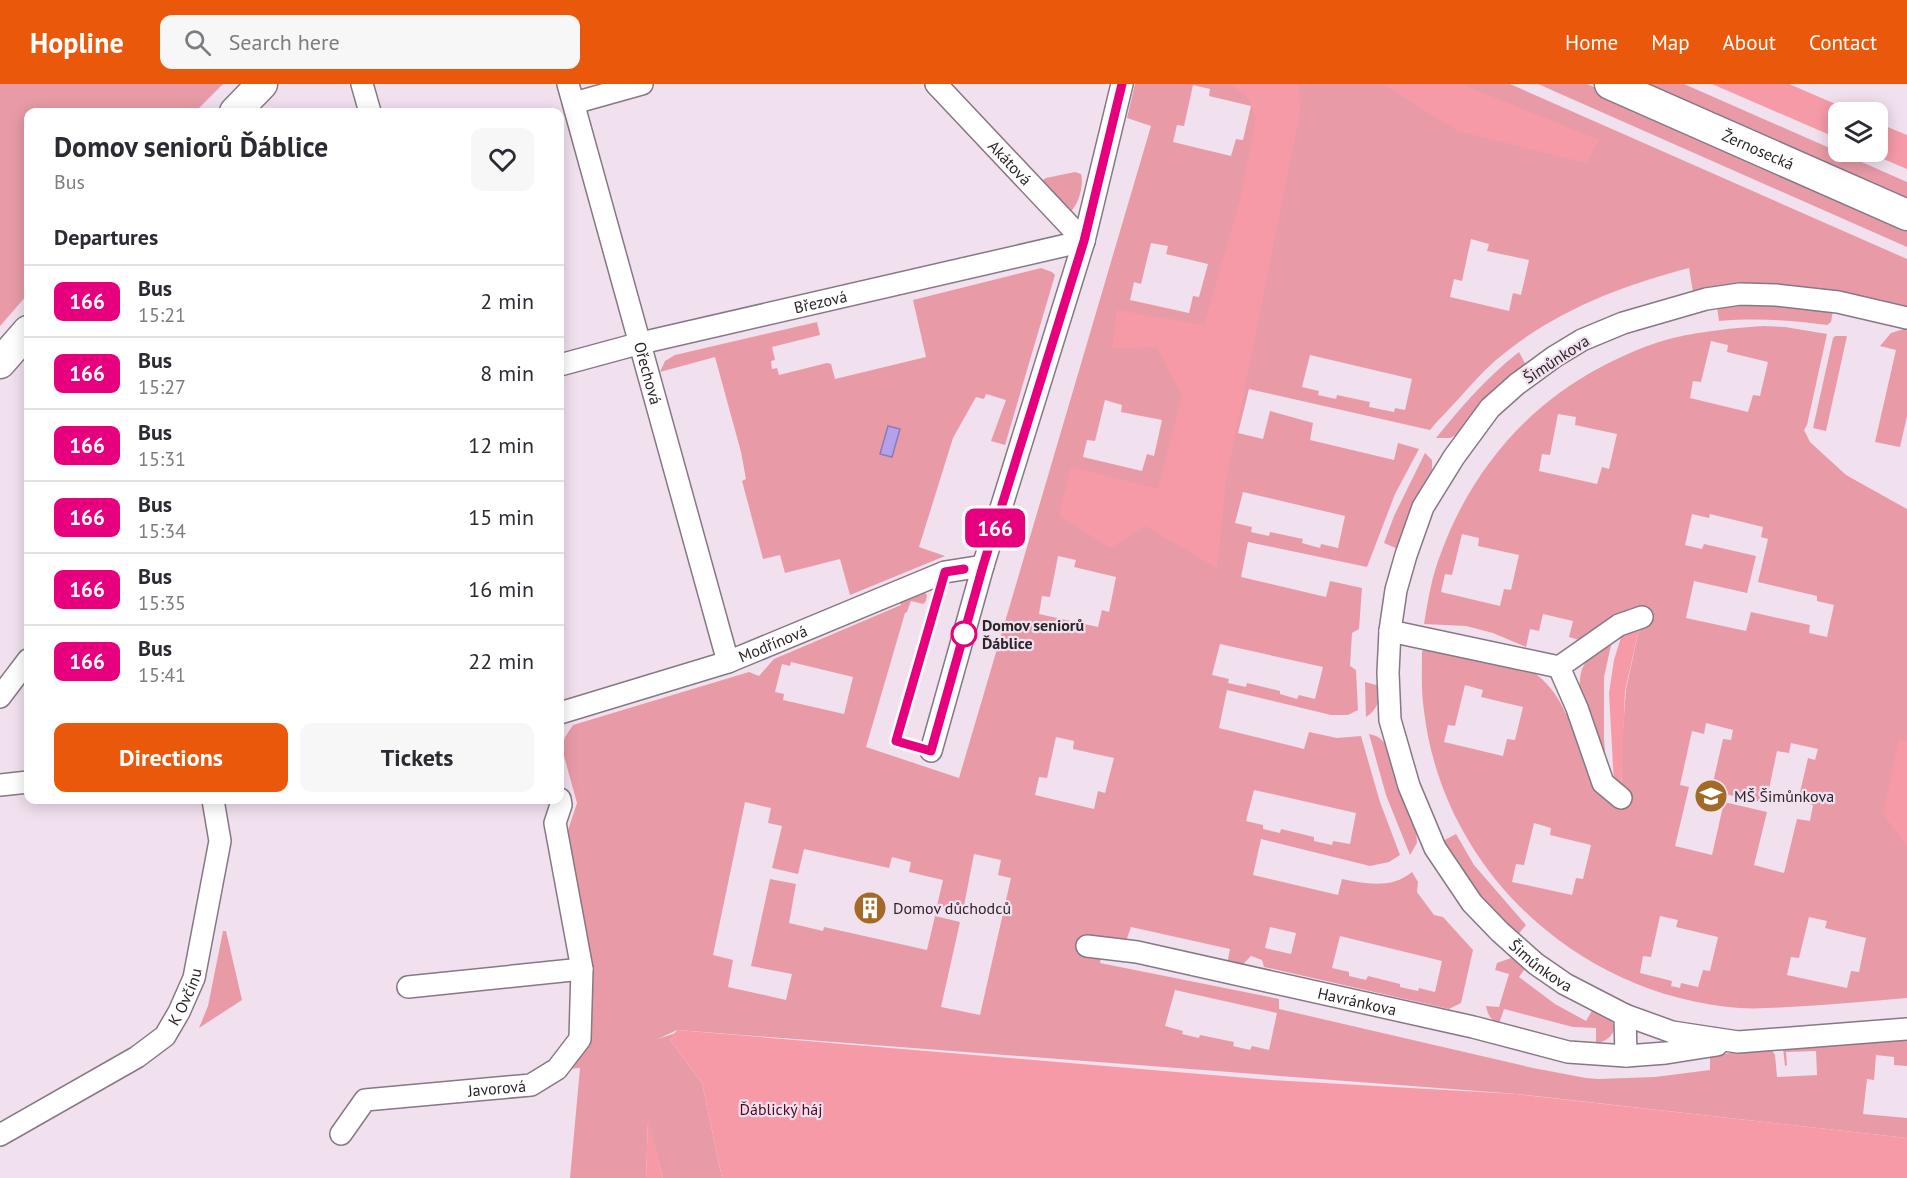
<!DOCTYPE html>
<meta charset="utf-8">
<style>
body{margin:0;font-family:"PT Sans",sans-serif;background:#f7f7f7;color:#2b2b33;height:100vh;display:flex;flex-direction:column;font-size:22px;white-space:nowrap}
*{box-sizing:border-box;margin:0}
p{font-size:20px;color:#7c7c81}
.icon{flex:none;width:33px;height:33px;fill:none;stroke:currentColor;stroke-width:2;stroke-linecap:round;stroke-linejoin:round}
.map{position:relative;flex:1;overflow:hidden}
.side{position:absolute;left:24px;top:24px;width:540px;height:696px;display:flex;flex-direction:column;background:#fff;border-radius:12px;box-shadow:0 3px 15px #0003}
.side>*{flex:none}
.badge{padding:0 12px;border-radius:9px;font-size:21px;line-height:39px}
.fabs{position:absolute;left:1828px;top:18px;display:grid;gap:12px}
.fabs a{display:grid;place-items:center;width:60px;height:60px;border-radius:12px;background:#fff;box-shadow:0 3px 15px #0003;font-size:30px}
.map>.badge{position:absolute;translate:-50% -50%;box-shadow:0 0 0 3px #fff}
h2{padding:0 30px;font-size:22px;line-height:54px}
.round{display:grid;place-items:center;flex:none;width:63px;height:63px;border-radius:12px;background:#f7f7f7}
.overview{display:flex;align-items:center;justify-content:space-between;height:102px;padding:0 30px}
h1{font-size:28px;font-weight:700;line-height:45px}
.button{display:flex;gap:12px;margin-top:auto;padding:12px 30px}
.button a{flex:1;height:69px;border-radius:12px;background:#ea580c;color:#fff;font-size:24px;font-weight:700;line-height:69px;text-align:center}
.button a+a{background:#f7f7f7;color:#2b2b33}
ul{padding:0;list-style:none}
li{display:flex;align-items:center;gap:18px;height:72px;padding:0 30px;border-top:2px solid #e1e1e2}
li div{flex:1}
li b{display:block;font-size:22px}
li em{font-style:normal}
li .badge{min-width:66px;font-weight:700;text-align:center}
header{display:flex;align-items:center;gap:36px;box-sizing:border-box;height:84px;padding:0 30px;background:#ea580c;color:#fff}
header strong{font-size:28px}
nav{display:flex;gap:33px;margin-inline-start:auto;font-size:21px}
.search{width:420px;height:54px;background:#f7f7f7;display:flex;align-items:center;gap:15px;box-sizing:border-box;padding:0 21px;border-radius:12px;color:#7c7c81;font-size:22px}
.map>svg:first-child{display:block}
</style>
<header>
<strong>Hopline</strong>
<div class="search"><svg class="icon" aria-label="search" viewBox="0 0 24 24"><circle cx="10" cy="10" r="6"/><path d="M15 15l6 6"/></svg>Search here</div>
<nav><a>Home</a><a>Map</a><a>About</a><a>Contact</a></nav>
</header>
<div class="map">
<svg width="1907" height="1094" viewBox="0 0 1907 1094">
<rect width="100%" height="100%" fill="#f1e0ee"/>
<path fill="#e89ba7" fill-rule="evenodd" d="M0 0H223L195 28H28V210L0 242Z
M1135 0H1510L1907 175V225L1693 208 1689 184C1617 203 1553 228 1496 276 1480 290 1466 307 1451 323 1444 331 1436 338 1430 346L1249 305 1238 349 1263 355 1270 327 1313 339 1310 356 1394 376 1398 359 1419 365 1395 410 1367 483 1248 458 1241 493 1326 513 1330 497 1362 504 1359 545 1352 549 1350 582 1356 586 1358 626 1348 631H1331L1227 606 1219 644 1304 665 1309 648 1337 654 1361 652 1380 718 1400 771 1389 778 1370 782 1261 755 1253 791 1338 811 1342 795C1365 800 1392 805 1412 788L1418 798 1417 808 1434 831 1443 833 1473 866 1461 919 1449 925 1264 883 1262 876 1251 872 1241 882 1227 881 1230 865 1131 843 1126 857H1104L1100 879 1279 915V925L1533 984 1586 994 1598 995 1655 993 1710 986V971L1771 965 1775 971 1777 993 1817 991 1816 967 1786 968 1787 981 1785 982 1783 964 1907 955V982L1894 981V973L1876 971 1874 996 1867 995 1863 1030 1907 1034V1054L1517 1010 677 946 658 955 676 949 670 956 702 999 722 1094H663L648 1037 646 1094H570L580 984 565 985 583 954 567 749 577 719 562 665 565 653 573 641 749 588 759 592 774 575 901 521 899 517 923 507 927 511 926 517 923 520 911 517 907 528 905 529 866 663 959 694 1151 42 1127 34ZM1193 1 1210 5 1209 12 1251 22 1243 56 1236 55 1231 72 1173 58 1177 41 1184 42ZM1471 155 1489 160 1487 167 1529 176 1521 211 1513 209 1509 227 1450 213 1454 195 1462 197ZM1151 159 1168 162 1166 170 1208 180 1199 213 1193 212 1189 229 1130 216 1134 198 1141 200ZM1310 271 1412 295 1405 326 1395 324 1394 328 1369 323 1370 318 1337 311 1336 315 1318 311 1319 307 1302 303ZM1105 316 1122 321 1121 328 1162 336 1154 372 1147 370 1142 387 1083 373 1087 356 1095 357ZM1243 408 1345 432 1338 464 1321 460 1320 464 1302 459 1303 455 1270 448 1269 452 1251 448 1252 443 1235 439ZM1058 472 1076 476 1074 483 1116 493 1109 528 1102 526 1098 543 1039 530 1042 512 1050 513ZM1220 560 1323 583 1315 615 1299 611 1297 615 1280 610V607L1247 599 1246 603 1228 599 1229 595 1212 591ZM791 578 853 593 844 630 783 616 784 610 775 608 782 580 790 582ZM1056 653 1074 657 1073 665 1114 674 1105 709 1098 707 1094 725 1035 711 1039 693 1047 694ZM1254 706 1356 729 1350 760 1333 757 1332 761 1314 757V753L1281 745 1280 749 1263 745V741L1246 737ZM745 718 771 724 768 739 782 742 772 784 798 790 804 765 889 784 892 773 911 778 909 788 943 796 937 822 963 827 974 770 1001 776 998 791 1011 794 980 931 941 923 960 838 935 832 927 866 824 843 823 847 789 839 796 800 770 795 751 882 792 890 786 916 728 903 733 876 713 871ZM1270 843 1296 849 1291 870 1265 864ZM1340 852 1442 877 1435 908 1419 904 1418 907 1400 903V900L1368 892 1366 896 1349 892V888L1332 884ZM1175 906 1277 929 1269 966 1252 962 1250 966 1233 962 1234 958 1200 951 1199 954 1182 950 1183 947 1165 942Z
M1538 0H1587L1907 141V163Z
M1638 0H1684L1907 98V118Z
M1075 88 1081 90C1084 100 1079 121 1070 128L1041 97 1046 94Z
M1041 184 1052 188 1055 191 1005 361 991 357 1006 316 986 310 984 315 976 313 953 354 919 463 945 472 850 511 840 475 785 489 780 471 763 475 742 397 746 395 741 368 715 273 660 288 665 277 675 271 817 238 820 251 772 263 775 276 771 277 772 285 777 284 779 291 827 279 831 280 835 295 926 273 913 216Z
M1766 219 1833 226 1831 238 1827 241C1790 236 1756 234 1719 237L1717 222Z
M1764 242 1785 243 1827 250 1807 341 1804 346 1810 358 1846 391 1907 425V914C1868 917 1828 921 1789 923 1773 924 1755 925 1739 924 1579 912 1443 787 1424 627 1421 607 1422 587 1422 568L1424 565 1536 590C1550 601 1559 614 1566 630L1571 629 1621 718 1622 659 1626 605 1643 527 1631 524 1579 556 1569 553 1573 537 1543 530 1539 547 1530 545 1526 563 1493 549 1466 542 1424 540C1428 516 1432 491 1441 469 1470 389 1526 322 1601 283 1624 271 1648 260 1673 254 1703 247 1733 244 1764 242ZM1711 257 1728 261 1727 268 1768 278 1760 312 1753 311 1748 328 1690 314 1693 297 1701 298ZM1558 330 1576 333 1575 341 1617 350 1609 385 1602 383 1597 400 1539 387 1542 370 1550 371ZM1692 430 1709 434 1710 430 1763 443 1761 453 1768 455 1758 498 1817 512V517L1834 521 1827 553 1809 549 1810 541 1751 528 1746 547 1686 534 1694 497 1747 509 1756 472 1704 460 1702 465 1685 461ZM1462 450 1479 454 1478 462 1519 471 1511 506 1504 505 1500 522 1441 508 1445 490 1452 491ZM1465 601 1483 606 1481 613 1523 623 1515 656 1507 655 1503 672 1444 658 1448 641 1455 642ZM1706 639 1733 646 1731 656 1723 655 1711 707 1766 719 1777 667 1789 669 1791 659 1818 665 1815 676 1808 674 1798 717 1813 721 1810 737 1797 735 1784 789 1754 781 1767 728 1724 718 1712 771 1675 762 1689 703 1680 701 1692 647 1704 650ZM1534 739 1551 744 1550 751 1591 761 1583 795 1576 794 1572 811 1512 798 1516 780 1524 781ZM1660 832 1678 836 1676 843 1718 853 1710 887 1703 886 1698 903 1681 899 1680 904 1671 902 1672 897 1640 889 1643 872 1651 873ZM1809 833 1827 837 1825 844 1866 854 1859 888 1851 887 1847 904 1787 891 1791 873 1799 874Z
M1907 244V332L1900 363 1875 358 1896 266 1880 262 1891 249Z
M1835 252H1847L1826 347 1813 344 1833 254Z
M1519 268 1527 283 1460 349 1450 354H1436C1461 323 1487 293 1519 268Z
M1425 369 1432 376V389L1398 465 1384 459 1394 432Z
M1612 557 1604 593V655L1607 694C1598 668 1569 606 1584 581 1591 570 1602 564 1612 557Z
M1365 598 1380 602C1380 616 1378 625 1366 633Z
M1369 650C1380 652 1384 657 1389 666L1416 747 1417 759 1410 771 1386 711Z
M1456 750 1474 781 1526 841 1517 852 1477 810 1443 757Z
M223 847H226L242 916 199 944 208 922Z
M1511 874 1526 883 1519 893 1555 920 1586 937 1593 925C1598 928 1606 931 1610 935 1621 947 1607 958 1596 959V944L1573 943 1504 925 1499 940C1491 936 1488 932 1486 922L1499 923 1509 890 1495 886 1497 879Z"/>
<path fill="#f69aa8" d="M1231 0H1299L1300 29 1226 397 1217 484 1145 442 1110 464 1059 431 1071 383 1158 405 1182 311 1156 263 1112 264 1117 226 1204 241 1240 116 1256 34 1248 14Z
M1382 0H1461L1599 56 1586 79 1458 47Z
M1712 0H1789L1854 28H1839V55Z
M1878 39 1907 51V85L1867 68H1878Z
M1639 545 1625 607 1621 707 1614 700 1609 609 1614 576 1622 550Z
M1899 655 1907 657V762L1883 730Z
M677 946 1271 996 1516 1010 1907 1054V1094H722L702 999 670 956Z
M648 1034 663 1094H646Z"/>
<path fill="#b3a1ee" stroke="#8a7cb3" stroke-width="1.5" d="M888 342 900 345 892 373 880 370Z"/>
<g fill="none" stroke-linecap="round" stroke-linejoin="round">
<g stroke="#867884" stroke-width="24">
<g id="street">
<path d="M362 0 370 28"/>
<path id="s1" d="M568 0 728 578"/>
<path id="s2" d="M936 0 1084 157"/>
<path d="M574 19 642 0"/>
<path id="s3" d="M1907 234 1838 218 1776 211 1740 210 1706 215 1623 239 1582 256 1554 273 1517 300 1490 324 1454 373 1423 423 1406 471 1396 506 1390 547 1388 589 1390 636 1409 702 1435 764 1472 819 1500 848 1536 880 1565 900 1625 931 1672 948 1738 958 1907 945"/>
<path id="s4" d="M560 281 641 259 1084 157"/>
<path d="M1390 547 1559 583 1619 541 1642 533"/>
<path d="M1559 583 1577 624 1603 699 1621 714"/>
<path d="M0 613 28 576"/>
<path id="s5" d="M560 629 728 578 945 488 983 482"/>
<path d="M931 667 983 482 1084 157 1122 0"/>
<path d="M0 701 28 698"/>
<path id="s6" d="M1087 862 1137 868 1473 943 1568 968 1626 972 1625 931"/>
<path d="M408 903 582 885"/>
<path d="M1626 972 1666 969 1717 961"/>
<path id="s7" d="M341 1050 365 1016 531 1001 557 985 580 955 582 885 555 739 561 721 560 715"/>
<path id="s8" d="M0 1051 137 973 165 952 179 928 194 894 220 757 213 716"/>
</g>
</g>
<g stroke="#867884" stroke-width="33">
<g id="secondary">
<path id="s9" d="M1610 0 1907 131"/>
<path d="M235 28 262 0"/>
<path d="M0 279 28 247"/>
</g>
</g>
<use href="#street" stroke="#fff" stroke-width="21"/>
<use href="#secondary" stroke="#fff" stroke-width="30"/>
</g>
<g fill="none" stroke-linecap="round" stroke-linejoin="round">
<g stroke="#fff" stroke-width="14">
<path id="line" d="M964 485 945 488 896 657 931 667 983 482 1084 157 1122 0"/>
</g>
<use href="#line" stroke="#e6007e" stroke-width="9"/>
</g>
<defs>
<g id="school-disc" transform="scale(1.725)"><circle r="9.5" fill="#a26a26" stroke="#f1e0ee"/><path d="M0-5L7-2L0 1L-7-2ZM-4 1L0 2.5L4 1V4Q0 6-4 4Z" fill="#fff"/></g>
<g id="building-disc" transform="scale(1.725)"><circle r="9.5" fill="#a26a26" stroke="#f1e0ee"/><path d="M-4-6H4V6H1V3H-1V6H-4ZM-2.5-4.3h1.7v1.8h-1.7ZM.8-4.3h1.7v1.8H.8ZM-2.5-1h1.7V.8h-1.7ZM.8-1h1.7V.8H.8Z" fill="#fff"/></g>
</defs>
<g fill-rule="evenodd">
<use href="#school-disc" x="1711" y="712"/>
<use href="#building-disc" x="870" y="824"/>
</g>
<circle fill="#fff" stroke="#e6007e" stroke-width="3" cx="964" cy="550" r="12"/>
<g text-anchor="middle" stroke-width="4.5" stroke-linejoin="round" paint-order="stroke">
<g font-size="16" fill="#2b252a" stroke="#f1e0ee">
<text dy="6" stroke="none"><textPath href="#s9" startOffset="162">Žernosecká</textPath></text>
<text dy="6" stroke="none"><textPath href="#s2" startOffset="108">Akátová</textPath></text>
<text dy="6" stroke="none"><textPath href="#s4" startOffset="268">Březová</textPath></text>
<text transform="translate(1556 275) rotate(-33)" y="6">Šimůnkova</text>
<text dy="6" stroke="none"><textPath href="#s1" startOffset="300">Ořechová</textPath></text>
<text dy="6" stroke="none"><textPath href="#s5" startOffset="224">Modřínová</textPath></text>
<text dy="6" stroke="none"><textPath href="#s3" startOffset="1082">Šimůnkova</textPath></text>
<text dy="6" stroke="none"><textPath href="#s8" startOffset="237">K Ovčínu</textPath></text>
<text dy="6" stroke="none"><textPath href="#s6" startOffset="276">Havránkova</textPath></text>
<text dy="6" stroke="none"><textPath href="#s7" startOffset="174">Javorová</textPath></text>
</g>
<g font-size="16" font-weight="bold" fill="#2b252a" stroke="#f1e0ee" text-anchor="start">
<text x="982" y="547">Domov seniorů<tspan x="982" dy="18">Ďáblice</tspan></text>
</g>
<g font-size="16" fill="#2b252a" stroke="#f1e0ee" text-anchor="start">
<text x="1734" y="718">MŠ Šimůnkova</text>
<text x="893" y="830">Domov důchodců</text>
</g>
<g font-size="16" fill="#580620" stroke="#f1e0ee">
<text x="781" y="1031">Ďáblický háj</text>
</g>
</g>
</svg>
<div class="fabs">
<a><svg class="icon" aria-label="layers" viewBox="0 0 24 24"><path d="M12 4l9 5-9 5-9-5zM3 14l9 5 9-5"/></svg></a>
</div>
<b class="badge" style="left:995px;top:444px;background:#e6007e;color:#fff">166</b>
<section class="side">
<div class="overview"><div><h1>Domov seniorů Ďáblice</h1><p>Bus</p></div><a class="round"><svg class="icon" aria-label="heart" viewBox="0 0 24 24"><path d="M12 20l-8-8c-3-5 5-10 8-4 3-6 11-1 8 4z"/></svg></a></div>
<h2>Departures</h2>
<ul>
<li><span class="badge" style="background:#e6007e;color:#fff">166</span><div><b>Bus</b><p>15:21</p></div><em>2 min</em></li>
<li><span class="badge" style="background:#e6007e;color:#fff">166</span><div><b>Bus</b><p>15:27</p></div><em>8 min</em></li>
<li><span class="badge" style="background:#e6007e;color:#fff">166</span><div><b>Bus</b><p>15:31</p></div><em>12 min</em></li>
<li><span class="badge" style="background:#e6007e;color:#fff">166</span><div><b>Bus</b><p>15:34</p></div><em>15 min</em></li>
<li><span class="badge" style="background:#e6007e;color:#fff">166</span><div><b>Bus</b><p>15:35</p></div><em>16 min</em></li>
<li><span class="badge" style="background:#e6007e;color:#fff">166</span><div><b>Bus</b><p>15:41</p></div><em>22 min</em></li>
</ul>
<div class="button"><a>Directions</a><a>Tickets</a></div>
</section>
</div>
